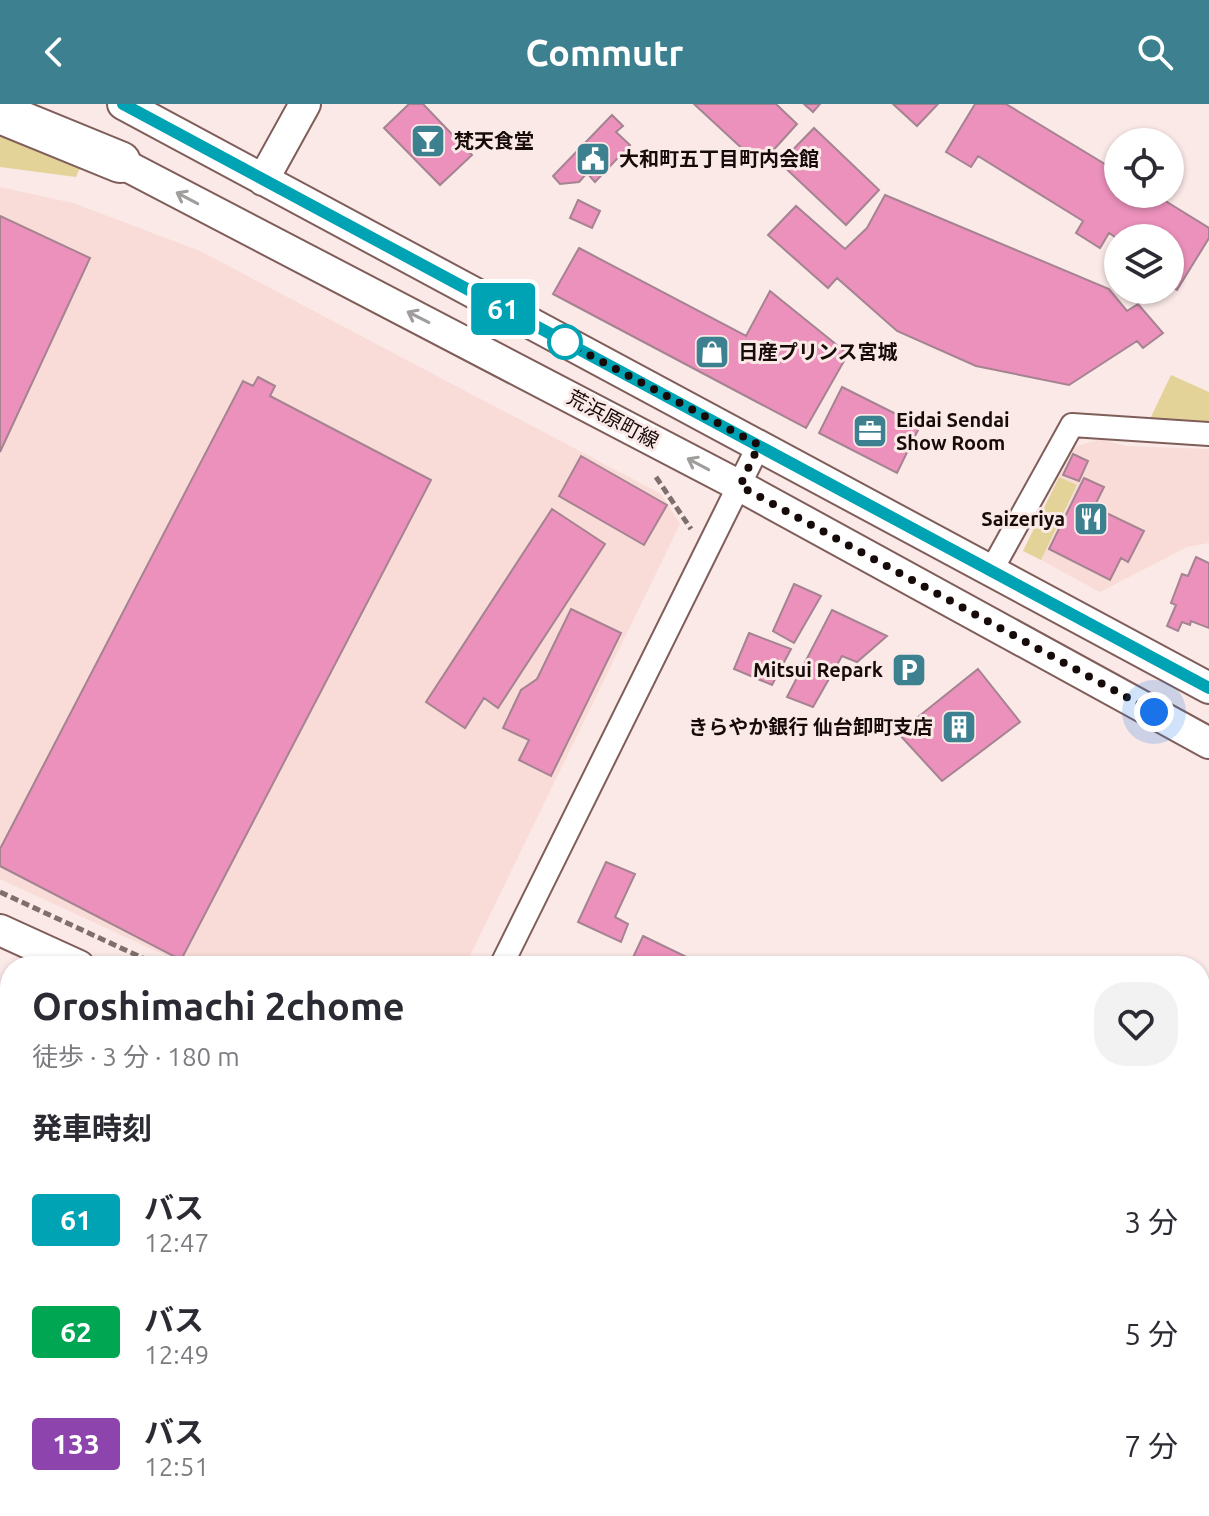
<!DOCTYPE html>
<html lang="ja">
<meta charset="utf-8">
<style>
body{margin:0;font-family:Ubuntu,"Noto Sans JP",sans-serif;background:#f2f2f3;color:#2b2b33;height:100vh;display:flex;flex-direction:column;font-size:30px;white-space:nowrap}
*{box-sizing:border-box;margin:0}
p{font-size:26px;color:#7c7c81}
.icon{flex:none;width:44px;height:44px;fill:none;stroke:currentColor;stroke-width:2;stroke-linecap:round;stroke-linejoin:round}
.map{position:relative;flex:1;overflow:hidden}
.sheet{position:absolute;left:0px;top:852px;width:1210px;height:560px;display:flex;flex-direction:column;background:#fff;border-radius:32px 32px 0 0;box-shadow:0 2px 6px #0004}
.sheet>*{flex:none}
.badge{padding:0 16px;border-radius:6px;font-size:28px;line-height:52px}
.fabs{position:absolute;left:1104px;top:24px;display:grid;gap:16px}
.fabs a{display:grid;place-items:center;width:80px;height:80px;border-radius:50%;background:#fff;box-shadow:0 2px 6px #0004;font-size:40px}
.you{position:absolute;width:40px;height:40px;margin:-20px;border:6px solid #fff;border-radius:50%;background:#1a73e8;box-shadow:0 0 0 12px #1a73e833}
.map>.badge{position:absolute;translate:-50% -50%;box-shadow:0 0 0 4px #fff}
h2{padding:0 32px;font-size:30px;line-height:72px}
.round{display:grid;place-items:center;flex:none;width:84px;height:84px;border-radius:32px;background:#f2f2f3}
.headline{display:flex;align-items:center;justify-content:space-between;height:136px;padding:0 32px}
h1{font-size:38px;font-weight:700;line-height:60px}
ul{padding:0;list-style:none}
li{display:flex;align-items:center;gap:24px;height:112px;padding:0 32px}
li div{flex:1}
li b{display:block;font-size:30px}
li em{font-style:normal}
li .badge{min-width:88px;font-weight:700;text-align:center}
header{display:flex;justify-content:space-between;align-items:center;height:104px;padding:0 32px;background:#3d8190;color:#fff;font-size:36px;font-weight:700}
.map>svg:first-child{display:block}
</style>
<header><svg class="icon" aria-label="back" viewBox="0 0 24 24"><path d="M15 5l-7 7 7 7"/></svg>Commutr<svg class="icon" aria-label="search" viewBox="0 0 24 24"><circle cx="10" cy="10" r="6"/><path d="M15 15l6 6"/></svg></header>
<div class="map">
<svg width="1209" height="1412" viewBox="0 0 1209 1412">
<rect width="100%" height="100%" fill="#fae9e7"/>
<path fill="#f9dcd8" d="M0 83 73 99 200 147 661 390 680 420 465 862H188L0 775Z
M1100 335 1127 342 1209 345V439L1187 443 1100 488 1041 456 1077 382 1059 373 1072 344Z
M10 965V1381L0 1403V987Z
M290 1402H473L469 1412H285Z
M614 1402H708L703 1412H636Z
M761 1402H944L940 1412H756Z
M984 1402H1162L1164 1412H980Z"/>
<path fill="#e4d399" d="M0 31 80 64 76 73 0 63Z
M1171 271 1209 288V320L1149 317Z
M1059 373 1077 381 1041 456 1023 447Z"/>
<path fill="#eb91bb" stroke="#a58391" stroke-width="2" d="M409 0H423L472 51 440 81 384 24Z
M694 0H776L797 20 760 61Z
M804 0H820L813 8Z
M893 0H938L917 22Z
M975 0H1006L1118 68V90H1154L1209 124V134L1177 186 1170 182V134L1118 135 1109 129 1100 144 1076 129 1083 117 978 52 971 63 946 48Z
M612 11 623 22 616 28 630 41 595 78 587 69 579 78 560 80 553 72Z
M814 24 879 86 846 121 780 59Z
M885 91 1109 185 1127 207 1138 200 1163 229 1143 244 1137 237 1069 281 976 262 897 227 837 174 828 184 768 131 796 102 845 145 867 124Z
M578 96 600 107 592 124 570 114Z
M0 112 90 154 0 348Z
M579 144 746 232 770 187 848 250 806 324 553 190Z
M258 273 275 282 270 292 431 376 181 856 0 762V745L243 277 253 282Z
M842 283 920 322 897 369 819 329Z
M1073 350 1088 357 1079 377 1063 371Z
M581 352 667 401 644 441 559 392Z
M1084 374 1104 383 1094 403 1144 427 1128 458 1121 454 1110 476 1049 445Z
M552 405 605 440 498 604 484 594 465 624 426 598Z
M1196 453 1209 459V524L1191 517 1190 521 1182 518 1178 527 1167 522 1176 501 1171 499 1182 470 1188 472Z
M794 480 821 492 794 539 773 527Z
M571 505 621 529 551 672 519 656 529 636 503 624 521 586 537 575Z
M832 506 887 532 857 558 842 552 813 603 787 593Z
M749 529 791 545 772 581 734 565Z
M978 565 1020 618 942 677 898 629Z
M606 758 635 770 615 813 628 820 621 838 578 818Z
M643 832 697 858 696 862H629Z
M10 990V1013L1 1009Z
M0 1016 10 1020V1050L0 1046Z
M10 1065V1087L2 1083Z
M1209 1148V1206L1200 1202V1167Z
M1200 1219 1209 1223V1329L1200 1325Z
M0 1271 10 1276V1360L0 1381Z
M628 1402H696L691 1412H651Z
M791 1402H876L871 1412H813Z
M1087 1402H1146L1151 1412H1100L1101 1409Z
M318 1404 336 1412H314Z"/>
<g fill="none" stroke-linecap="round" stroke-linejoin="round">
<g stroke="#7f5d59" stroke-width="26">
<path id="street" d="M991 467 1072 321 1209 330
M501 862 759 341
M0 949 10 927
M8 1412 13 1402
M245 1412 249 1402
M485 1412 489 1402
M734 1412 739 1402
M964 1412 969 1402
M1203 1412 1209 1398"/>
</g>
<g stroke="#7f5d59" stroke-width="34">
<path id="secondary" d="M123 0 1209 584
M102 49 740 382 1209 639
M263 76 305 0
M0 826 79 862
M1200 1373 1209 1377"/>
</g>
<g stroke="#7f5d59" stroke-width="44">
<path id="highway" d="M0 9 120 58"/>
</g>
<path stroke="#7e6f6d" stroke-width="5" stroke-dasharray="8 4" stroke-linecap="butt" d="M656 373 691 425
M0 788 160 862"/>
<use href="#street" stroke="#fff" stroke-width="22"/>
<use href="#secondary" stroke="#fff" stroke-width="30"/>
<use href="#highway" stroke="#fff" stroke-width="40"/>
</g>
<defs><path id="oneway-shaft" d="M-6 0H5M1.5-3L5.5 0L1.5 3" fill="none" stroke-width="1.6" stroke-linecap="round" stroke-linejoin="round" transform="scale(2)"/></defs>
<g stroke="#a29d9d">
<use href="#oneway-shaft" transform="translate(187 94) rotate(-152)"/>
<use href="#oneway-shaft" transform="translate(418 213) rotate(-153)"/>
<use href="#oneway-shaft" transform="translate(698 360) rotate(-152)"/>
</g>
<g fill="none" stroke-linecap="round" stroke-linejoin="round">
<g stroke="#fff" stroke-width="18">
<path id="line" d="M123 0 1209 584"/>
</g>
<use href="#line" stroke="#00a3b4" stroke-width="12"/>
<path stroke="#170b09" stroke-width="8" stroke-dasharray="0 14.4" d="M565 238 759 341 740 382 1154 608"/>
</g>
<defs>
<g id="bar-square" transform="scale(1.8)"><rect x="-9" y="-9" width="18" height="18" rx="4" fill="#3d8190" stroke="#fae9e7"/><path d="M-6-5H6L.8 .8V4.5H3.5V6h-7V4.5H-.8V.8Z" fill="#fff"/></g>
<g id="civic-square" transform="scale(1.8)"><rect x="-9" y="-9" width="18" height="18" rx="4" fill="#3d8190" stroke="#fae9e7"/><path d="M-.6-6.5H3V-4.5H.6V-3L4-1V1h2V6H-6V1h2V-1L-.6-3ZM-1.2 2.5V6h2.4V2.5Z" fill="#fff"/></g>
<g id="shop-square" transform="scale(1.8)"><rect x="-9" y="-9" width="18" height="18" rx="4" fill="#3d8190" stroke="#fae9e7"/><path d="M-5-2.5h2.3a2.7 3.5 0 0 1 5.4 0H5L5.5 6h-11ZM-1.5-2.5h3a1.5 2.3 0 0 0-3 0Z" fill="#fff"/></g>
<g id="office-square" transform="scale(1.8)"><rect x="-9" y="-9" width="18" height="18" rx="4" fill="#3d8190" stroke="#fae9e7"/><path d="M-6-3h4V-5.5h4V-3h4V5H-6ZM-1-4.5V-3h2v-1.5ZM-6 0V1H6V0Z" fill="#fff"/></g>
<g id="restaurant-square" transform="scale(1.8)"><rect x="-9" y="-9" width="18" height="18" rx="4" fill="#3d8190" stroke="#fae9e7"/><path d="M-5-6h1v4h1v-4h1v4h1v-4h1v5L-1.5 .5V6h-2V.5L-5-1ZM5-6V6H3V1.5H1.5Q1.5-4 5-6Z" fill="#fff"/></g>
<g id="parking-square" transform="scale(1.8)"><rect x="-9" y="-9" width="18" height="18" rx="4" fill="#3d8190" stroke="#fae9e7"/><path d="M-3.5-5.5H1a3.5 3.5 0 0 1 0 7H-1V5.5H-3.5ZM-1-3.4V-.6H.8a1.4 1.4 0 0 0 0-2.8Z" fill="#fff"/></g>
<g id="building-square" transform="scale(1.8)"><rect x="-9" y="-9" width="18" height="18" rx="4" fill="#3d8190" stroke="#fae9e7"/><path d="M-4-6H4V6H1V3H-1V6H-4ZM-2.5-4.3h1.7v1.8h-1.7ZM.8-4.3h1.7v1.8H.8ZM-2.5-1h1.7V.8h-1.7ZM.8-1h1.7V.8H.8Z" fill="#fff"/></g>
</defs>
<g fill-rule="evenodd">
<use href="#bar-square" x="428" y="37"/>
<use href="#civic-square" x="593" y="55"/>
<use href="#shop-square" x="712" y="248"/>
<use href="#office-square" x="870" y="327"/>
<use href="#restaurant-square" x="1091" y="415"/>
<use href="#parking-square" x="909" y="566"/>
<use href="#building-square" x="959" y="623"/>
</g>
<circle fill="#fff" stroke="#00a3b4" stroke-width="4" cx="565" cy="238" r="16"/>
<g text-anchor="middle" stroke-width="6" stroke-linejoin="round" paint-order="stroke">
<g font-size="20" font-weight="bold" fill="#170b09" stroke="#fae9e7" text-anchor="start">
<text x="454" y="44">梵天食堂</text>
<text x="619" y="62">大和町五丁目町内会館</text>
<text x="738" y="255">日産プリンス宮城</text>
<text x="896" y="323">Eidai Sendai<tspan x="896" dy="23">Show Room</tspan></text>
<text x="1065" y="422" text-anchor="end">Saizeriya</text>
<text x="883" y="573" text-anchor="end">Mitsui Repark</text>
<text x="933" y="630" text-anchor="end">きらやか銀行 仙台卸町支店</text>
</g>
<g font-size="20" fill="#170b09" stroke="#fae9e7">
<text transform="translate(613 315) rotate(28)" y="7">荒浜原町線</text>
</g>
</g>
</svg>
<div class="fabs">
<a><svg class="icon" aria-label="locate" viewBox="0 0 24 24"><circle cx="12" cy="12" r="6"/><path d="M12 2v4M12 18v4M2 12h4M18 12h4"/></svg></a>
<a><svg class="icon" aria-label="layers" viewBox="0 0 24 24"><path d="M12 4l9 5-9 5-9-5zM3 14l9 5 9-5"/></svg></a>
</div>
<div class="you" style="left:1154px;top:608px"></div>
<b class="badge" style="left:503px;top:205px;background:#00a3b4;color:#fff">61</b>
<section class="sheet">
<div class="headline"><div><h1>Oroshimachi 2chome</h1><p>徒歩 · 3 分 · 180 m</p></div><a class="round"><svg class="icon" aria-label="heart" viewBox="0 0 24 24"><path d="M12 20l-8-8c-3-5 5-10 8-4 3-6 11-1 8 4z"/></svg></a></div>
<h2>発車時刻</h2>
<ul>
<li><span class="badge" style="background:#00a3b4;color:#fff">61</span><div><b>バス</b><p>12:47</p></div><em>3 分</em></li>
<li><span class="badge" style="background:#00a651;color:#fff">62</span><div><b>バス</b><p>12:49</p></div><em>5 分</em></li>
<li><span class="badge" style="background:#8e44ad;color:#fff">133</span><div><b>バス</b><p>12:51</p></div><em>7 分</em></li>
</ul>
</section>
</div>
